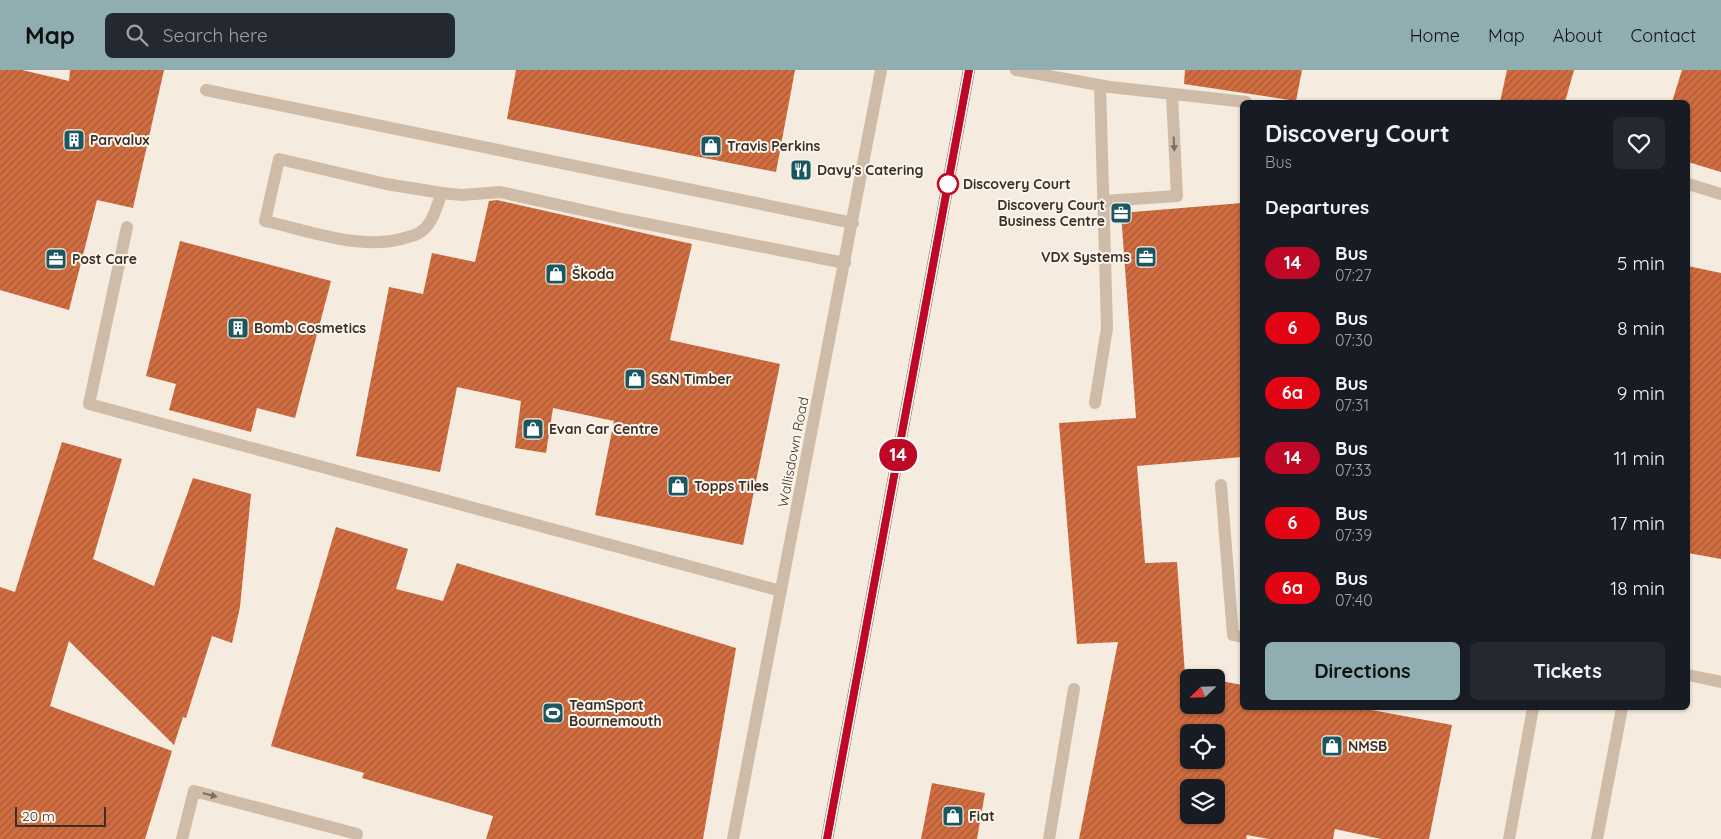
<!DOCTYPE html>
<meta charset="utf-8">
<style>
body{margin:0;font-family:Quicksand,sans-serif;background:#242831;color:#f1f3f6;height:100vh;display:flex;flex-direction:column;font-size:19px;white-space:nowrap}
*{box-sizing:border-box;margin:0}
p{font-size:16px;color:#9ea1a6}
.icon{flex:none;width:28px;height:28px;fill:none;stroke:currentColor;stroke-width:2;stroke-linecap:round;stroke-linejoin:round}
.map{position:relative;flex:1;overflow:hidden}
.sheet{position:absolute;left:1240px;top:30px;width:450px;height:610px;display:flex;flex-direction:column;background:#171b24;border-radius:8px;box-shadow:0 1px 4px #0004}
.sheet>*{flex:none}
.badge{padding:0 10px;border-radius:16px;font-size:18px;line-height:32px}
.needle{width:32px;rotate:247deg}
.buttons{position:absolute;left:1180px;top:599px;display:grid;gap:10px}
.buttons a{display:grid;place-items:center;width:45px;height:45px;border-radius:8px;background:#171b24;box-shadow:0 1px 4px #0004;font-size:25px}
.scale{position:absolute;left:15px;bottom:12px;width:91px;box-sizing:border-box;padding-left:5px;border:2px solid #3b3029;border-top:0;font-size:14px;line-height:18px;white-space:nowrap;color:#3b3029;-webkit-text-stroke:4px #fbf5eb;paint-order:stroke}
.map>.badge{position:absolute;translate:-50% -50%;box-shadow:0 0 0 2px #fff}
h2{padding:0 25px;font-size:19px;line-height:45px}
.round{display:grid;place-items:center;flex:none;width:52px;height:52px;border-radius:8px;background:#242831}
.headline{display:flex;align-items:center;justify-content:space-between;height:85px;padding:0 25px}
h1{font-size:24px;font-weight:700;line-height:38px}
.cta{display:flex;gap:10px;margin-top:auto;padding:10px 25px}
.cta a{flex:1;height:58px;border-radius:8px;background:#90adb2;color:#111;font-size:20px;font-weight:700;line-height:58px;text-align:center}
.cta a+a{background:#242831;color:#f1f3f6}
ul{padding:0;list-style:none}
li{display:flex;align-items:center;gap:15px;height:65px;padding:0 25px}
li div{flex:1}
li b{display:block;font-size:19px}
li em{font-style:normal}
li .badge{min-width:55px;font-weight:700;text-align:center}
header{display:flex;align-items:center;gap:30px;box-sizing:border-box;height:70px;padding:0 25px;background:#90adb2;color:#111}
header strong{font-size:24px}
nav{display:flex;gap:28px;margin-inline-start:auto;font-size:18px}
.search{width:350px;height:45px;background:#242831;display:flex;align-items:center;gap:12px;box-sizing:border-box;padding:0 18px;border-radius:8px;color:#9ea1a6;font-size:19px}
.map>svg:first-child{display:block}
</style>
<header>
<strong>Map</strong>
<div class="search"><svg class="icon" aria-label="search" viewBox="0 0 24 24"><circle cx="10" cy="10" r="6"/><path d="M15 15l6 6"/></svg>Search here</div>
<nav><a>Home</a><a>Map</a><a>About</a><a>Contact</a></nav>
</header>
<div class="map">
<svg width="1721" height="769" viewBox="0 0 1721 769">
<defs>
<pattern id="building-hatch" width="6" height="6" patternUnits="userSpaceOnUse" patternTransform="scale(1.25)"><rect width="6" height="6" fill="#d06d41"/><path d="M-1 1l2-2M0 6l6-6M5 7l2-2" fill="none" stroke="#aa5a36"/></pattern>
</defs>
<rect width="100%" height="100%" fill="#f5ebde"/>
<path fill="url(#building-hatch)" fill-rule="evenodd" d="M0 0H22L69 11 70 0H164L133 138 97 130 69 240 0 220Z
M516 0H795L776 102 507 49Z
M1185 0H1302L1296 31 1184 14Z
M1507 0H1574L1565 32H1500Z
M1682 0H1721V102L1688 92V32H1672Z
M497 130 692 174 670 270 780 294 743 475 595 445 614 351 553 338 546 383 515 378 521 331 457 317 440 402 356 386 389 217 423 224 432 183 475 192 489 131Z
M1242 133V387L1137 396 1145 493 1177 492 1185 604 1204 608H1189V635H1216V610L1242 615V638H1361L1452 655 1429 769H1381L1335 759 1333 769H1269L1247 765 1246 769H1079L1118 572 1077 574 1059 353 1136 348 1121 143ZM1189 662H1216V690H1189ZM1189 718H1216V745H1189Z
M180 171 331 211 295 348 257 338 251 362 169 340 176 314 146 306Z
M1688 196 1721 203V489L1688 483Z
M62 372 122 389 93 489 154 516 193 408 251 424 240 537 232 573 212 566 186 648 183 647 174 675 69 571 50 636 172 681 145 769H0V517L15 522Z
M336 457 408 479 396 519 443 531 457 493 736 578 703 769H486L493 746 362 708 364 703 271 676Z
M932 713 985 723 977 769H921Z"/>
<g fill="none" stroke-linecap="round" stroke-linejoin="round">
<path stroke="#cebca8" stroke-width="12" d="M1016 0 1110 17 1246 32
M206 20 853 153
M1688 114 1721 124
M442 123C436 137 433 155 419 163 416 165 412 166 408 167 363 182 310 161 265 151L279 89 386 114 442 123 462 125 500 122 627 150 845 193
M1104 131 1177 126 1172 25
M127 157 89 334 781 521
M1095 333 1107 258 1100 15
M1221 415 1233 565 1242 567
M1688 605 1721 612
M182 769 194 721 357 764 355 769
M1049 769 1074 619
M1509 769 1533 638
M1597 769 1622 638"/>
<path stroke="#cebca8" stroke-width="12" d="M733 769 881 0"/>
<path stroke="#7e6859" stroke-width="12" d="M827 769 969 0"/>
</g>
<defs><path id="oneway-solid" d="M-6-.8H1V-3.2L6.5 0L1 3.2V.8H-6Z" transform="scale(1.25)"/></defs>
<g fill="#7d6f62">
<use href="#oneway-solid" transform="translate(1174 74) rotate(87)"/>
<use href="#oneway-solid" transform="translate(210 725) rotate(15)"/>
</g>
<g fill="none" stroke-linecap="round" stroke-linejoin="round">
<g stroke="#fff" stroke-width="11">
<path id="line" d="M827 769 969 0"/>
</g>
<use href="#line" stroke="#be0826" stroke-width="8"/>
</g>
<defs>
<g id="building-square" transform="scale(1.125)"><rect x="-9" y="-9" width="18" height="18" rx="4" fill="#1a5760" stroke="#fbf5eb"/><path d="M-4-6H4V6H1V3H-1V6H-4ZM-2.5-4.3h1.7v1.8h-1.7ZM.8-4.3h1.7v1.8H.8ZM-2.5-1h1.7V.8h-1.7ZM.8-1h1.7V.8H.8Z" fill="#fff"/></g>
<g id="shop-square" transform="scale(1.125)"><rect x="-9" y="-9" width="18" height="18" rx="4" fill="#1a5760" stroke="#fbf5eb"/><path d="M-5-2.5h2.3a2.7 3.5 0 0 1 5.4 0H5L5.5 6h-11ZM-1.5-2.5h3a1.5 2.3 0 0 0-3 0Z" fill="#fff"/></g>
<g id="restaurant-square" transform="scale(1.125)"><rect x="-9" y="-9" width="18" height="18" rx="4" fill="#1a5760" stroke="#fbf5eb"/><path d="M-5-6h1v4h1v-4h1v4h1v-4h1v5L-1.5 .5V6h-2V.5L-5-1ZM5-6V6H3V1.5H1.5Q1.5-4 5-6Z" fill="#fff"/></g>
<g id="office-square" transform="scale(1.125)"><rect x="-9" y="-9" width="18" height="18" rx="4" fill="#1a5760" stroke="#fbf5eb"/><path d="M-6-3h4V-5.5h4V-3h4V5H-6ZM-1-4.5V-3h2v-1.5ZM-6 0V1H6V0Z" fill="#fff"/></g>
<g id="stadium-square" transform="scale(1.125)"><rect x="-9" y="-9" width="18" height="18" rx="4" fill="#1a5760" stroke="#fbf5eb"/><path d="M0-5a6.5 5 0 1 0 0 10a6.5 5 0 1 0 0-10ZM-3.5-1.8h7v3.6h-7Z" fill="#fff"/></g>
</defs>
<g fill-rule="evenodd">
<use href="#building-square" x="74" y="70"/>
<use href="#shop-square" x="711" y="76"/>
<use href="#restaurant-square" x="801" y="100"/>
<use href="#office-square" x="1121" y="143"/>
<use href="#office-square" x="1146" y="187"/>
<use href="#office-square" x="56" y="189"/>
<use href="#shop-square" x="556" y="204"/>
<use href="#building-square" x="238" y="258"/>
<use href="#shop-square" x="635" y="309"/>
<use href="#shop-square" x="533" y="359"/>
<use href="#shop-square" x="678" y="416"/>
<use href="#stadium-square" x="553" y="643"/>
<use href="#shop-square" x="1332" y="676"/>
<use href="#shop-square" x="953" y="746"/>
</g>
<circle fill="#fff" stroke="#be0826" stroke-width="2.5" cx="948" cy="114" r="10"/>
<g text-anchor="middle" stroke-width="4" stroke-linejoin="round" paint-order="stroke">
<g font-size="14" font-weight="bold" fill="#3b3029" stroke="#fbf5eb" text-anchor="start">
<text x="90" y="75">Parvalux</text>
<text x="727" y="81">Travis Perkins</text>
<text x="817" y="105">Davy's Catering</text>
<text x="1105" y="140" text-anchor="end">Discovery Court<tspan x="1105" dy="16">Business Centre</tspan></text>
<text x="1130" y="192" text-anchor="end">VDX Systems</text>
<text x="72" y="194">Post Care</text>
<text x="572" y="209">Škoda</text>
<text x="254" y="263">Bomb Cosmetics</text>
<text x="651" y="314">S&amp;N Timber</text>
<text x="549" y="364">Evan Car Centre</text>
<text x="694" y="421">Topps Tiles</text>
<text x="569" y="640">TeamSport<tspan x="569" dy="16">Bournemouth</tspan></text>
<text x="1348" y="681">NMSB</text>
<text x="969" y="751">Fiat</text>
</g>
<g font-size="14" font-weight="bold" fill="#3b3029" stroke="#fbf5eb" text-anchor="start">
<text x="963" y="119">Discovery Court</text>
</g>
<g font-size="14" fill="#3b3029" stroke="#fbf5eb">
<text transform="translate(793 382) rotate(-79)" y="5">Wallisdown Road</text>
</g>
</g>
</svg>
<div class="buttons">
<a><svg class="needle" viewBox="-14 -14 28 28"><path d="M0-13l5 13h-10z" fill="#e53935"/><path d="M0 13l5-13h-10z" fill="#9ea1a6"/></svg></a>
<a><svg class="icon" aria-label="locate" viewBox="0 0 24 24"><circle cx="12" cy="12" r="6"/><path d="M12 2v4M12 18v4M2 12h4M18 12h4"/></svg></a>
<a><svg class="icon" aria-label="layers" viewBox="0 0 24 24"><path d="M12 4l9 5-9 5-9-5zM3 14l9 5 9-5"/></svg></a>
</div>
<div class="scale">20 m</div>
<b class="badge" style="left:898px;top:385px;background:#be0826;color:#fff">14</b>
<section class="sheet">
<div class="headline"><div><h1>Discovery Court</h1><p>Bus</p></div><a class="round"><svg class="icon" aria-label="heart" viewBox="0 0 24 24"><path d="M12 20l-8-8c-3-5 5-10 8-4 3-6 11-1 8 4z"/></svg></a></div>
<h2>Departures</h2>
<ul>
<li><span class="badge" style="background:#be0826;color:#fff">14</span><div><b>Bus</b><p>07:27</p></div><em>5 min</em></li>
<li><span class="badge" style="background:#e30513;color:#fff">6</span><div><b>Bus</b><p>07:30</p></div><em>8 min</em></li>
<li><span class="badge" style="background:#e30513;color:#fff">6a</span><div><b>Bus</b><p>07:31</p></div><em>9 min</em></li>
<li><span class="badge" style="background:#be0826;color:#fff">14</span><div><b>Bus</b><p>07:33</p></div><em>11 min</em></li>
<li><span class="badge" style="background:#e30513;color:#fff">6</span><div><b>Bus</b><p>07:39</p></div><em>17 min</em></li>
<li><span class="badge" style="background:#e30513;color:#fff">6a</span><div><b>Bus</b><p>07:40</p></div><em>18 min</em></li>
</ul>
<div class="cta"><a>Directions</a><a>Tickets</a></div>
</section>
</div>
